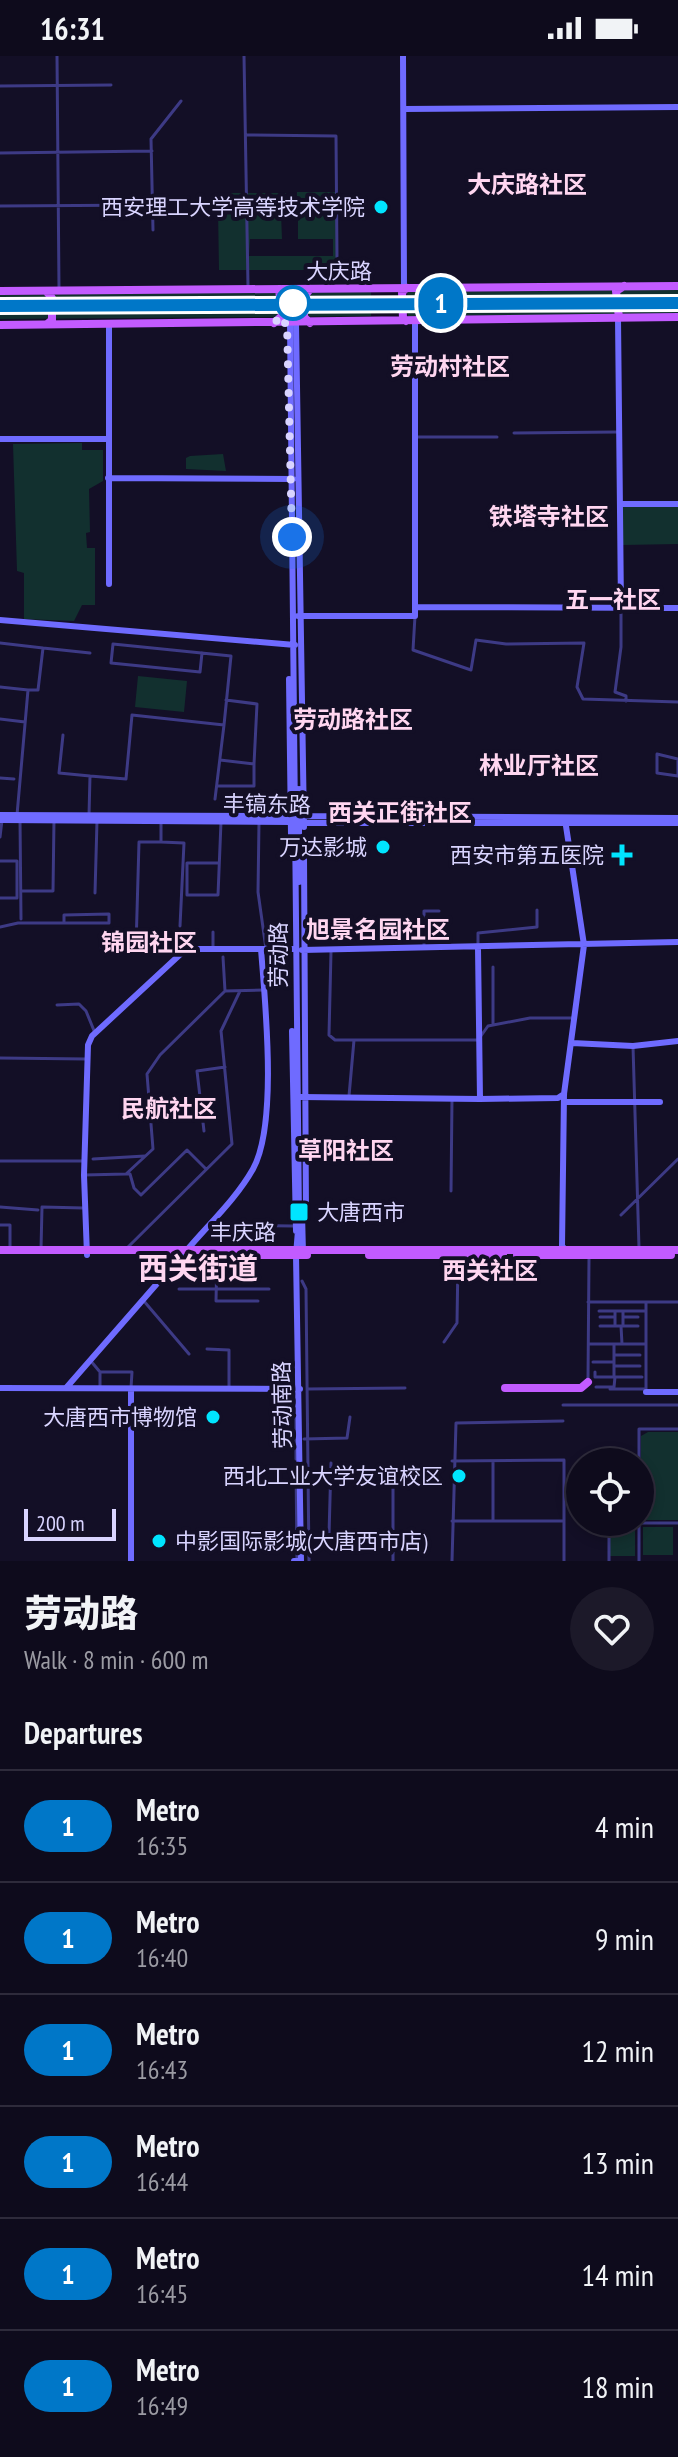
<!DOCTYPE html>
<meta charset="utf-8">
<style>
body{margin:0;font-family:"PT Sans Narrow","Noto Sans SC",sans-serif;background:#1c1929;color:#f1f3f6;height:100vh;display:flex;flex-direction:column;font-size:30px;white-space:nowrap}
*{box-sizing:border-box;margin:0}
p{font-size:26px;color:#9b9ba3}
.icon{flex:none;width:44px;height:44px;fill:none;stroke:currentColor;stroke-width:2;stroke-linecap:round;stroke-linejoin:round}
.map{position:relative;height:1505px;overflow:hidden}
.side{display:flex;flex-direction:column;background:#0e0b1c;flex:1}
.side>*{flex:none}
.badge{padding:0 16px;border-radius:26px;font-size:28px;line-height:52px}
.fabs{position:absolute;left:566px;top:1392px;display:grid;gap:16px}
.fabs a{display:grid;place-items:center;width:88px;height:88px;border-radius:50%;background:#0e0b1c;box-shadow:0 4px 12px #0003,0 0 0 2px #2e2b3b;font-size:40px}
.scale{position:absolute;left:24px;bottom:20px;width:92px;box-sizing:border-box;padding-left:8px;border:4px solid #d9d4ff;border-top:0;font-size:22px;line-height:28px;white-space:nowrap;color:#d9d4ff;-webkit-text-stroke:6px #130f26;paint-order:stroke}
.you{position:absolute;width:40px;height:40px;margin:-20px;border:6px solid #fff;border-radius:50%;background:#1a73e8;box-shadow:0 0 0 12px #1a73e833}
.map>.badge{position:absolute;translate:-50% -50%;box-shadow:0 0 0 4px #fff}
h2{padding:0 24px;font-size:30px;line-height:72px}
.round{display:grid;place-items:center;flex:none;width:84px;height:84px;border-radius:42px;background:#1c1929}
.head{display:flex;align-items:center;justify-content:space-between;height:136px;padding:0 24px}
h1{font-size:38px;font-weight:800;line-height:60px}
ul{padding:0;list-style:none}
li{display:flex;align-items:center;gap:24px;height:112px;padding:0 24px;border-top:2px solid #2e2b3b}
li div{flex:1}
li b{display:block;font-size:30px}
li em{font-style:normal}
li .badge{min-width:88px;font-weight:700;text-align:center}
.status{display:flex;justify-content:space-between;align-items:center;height:56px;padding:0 40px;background:#0e0b1c;direction:ltr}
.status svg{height:22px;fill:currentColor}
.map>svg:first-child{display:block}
</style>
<div class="status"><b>16:31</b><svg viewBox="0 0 49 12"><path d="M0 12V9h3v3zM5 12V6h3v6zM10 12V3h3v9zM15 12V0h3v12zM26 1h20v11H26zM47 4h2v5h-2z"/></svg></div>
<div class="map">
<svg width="678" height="1505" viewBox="0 0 678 1505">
<rect width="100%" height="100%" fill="#130f26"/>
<path fill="#12302f" d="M297 136H336V214H219L218 153 230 152V137H286V148L260 149 261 157H281L282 183H250L249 200H333V183H298V157H322V148L297 147Z
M678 233V258L408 260 407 234Z
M371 235V260L0 263V239Z
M82 387V394H103V425L89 433 90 476 86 477 87 492H95V549H82L74 565 24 563V517L17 515 13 388Z
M223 398 226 415 186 413V402L190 400Z
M678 450V488L623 489V451Z
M138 620 187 625 184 656 135 651Z
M648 1376H678V1464H641V1380Z
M643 1471H673V1499H643Z
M610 1472 635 1473V1500H610Z"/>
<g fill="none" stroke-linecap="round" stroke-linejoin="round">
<path stroke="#3d3a85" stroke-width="3" d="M57 0 59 232
M244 0 248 230
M0 30 111 29
M247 79 336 80 337 201
M0 97 152 95
M0 150 153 149
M153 174 151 83 181 45
M514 377 617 376
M415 381H497
M621 552V591L615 636 626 640V645
M415 560 413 594 471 614 476 584 506 588 584 587 577 631 583 643 678 646
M0 587 43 592 38 634H28L17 759
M43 592 90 597
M202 597 200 616 111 607 113 588 231 600 224 669
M0 631 28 634
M0 663 25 666
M305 667 361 668
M63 679 59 717 90 720 89 759
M678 703 657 698V717L678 720
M678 703V718
M220 704 254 708 257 648 226 644
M90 720 126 723 132 659 224 669 215 743
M0 722 14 723
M217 730H254V708
M20 764 21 863
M161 765V786L184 787 180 870
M259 766 258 836 266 893
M0 781 2 764
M0 805H17V842H0
M219 807H187V839H218L221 766
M21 835H53L54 764
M95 837 97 765
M0 871 18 867H109V858L64 859V866
M213 876V893
M478 888V877L537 871V854
M101 891H136L139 786H161
M424 892V855H439
M331 896 329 979 335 984H478L488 970 530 962H572
M223 901 225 935
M493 911V969
M57 949 79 948 86 955 95 977
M633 990 639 1192
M0 1002 87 1003
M349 1040 354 984
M204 1075 197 1015 225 1011
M93 1103 145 1100
M0 1105H84
M126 1118H130L134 1132 141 1139 187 1094 206 1113
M84 1119 126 1118 153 1093 147 1018 160 999 225 935 264 934
M451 1135 452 1043
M0 1151 38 1154
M621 1159 678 1103
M0 1169H10V1191
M225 1169 293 1170
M41 1193 42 1151 84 1152
M126 1193 232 1088 221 975 240 935
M217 1199 216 1245H258
M302 1225 306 1233 309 1505
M179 1233H269
M143 1244 189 1298
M588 1246H678
M646 1246V1334
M599 1255H623V1270H615V1255
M623 1255H646
M600 1261H615
M623 1261H638
M600 1270H615
M621 1270 622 1288H646
M623 1270H638
M444 1286 457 1267 458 1203
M589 1288H622
M614 1288V1321H642
M207 1293 229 1294V1333
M614 1299H640
M90 1304 100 1316V1332
M593 1306H614
M614 1310H640
M100 1316H132L131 1332
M595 1316V1321H614
M588 1323 589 1203
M596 1331H614L615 1321
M307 1333 405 1332
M610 1333H646
M563 1349H678
M296 1351V1403
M304 1383 347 1382 350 1361
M452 1405 564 1404V1505
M639 1406V1373H678
M296 1411 297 1503
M452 1465H564
M493 1465V1405
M639 1467H678
M304 1479H329L331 1407
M393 1505V1424
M452 1505 456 1367 563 1365
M609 1505V1471H639
M639 1505V1466"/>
<path stroke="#6f6bff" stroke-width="6" d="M403 0 404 232
M404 53 678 51
M618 262 621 552
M290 267 299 1162 296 1199 301 1505H294
M296 267 304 771
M0 383H108
M108 422 293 423
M621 448H678
M109 528V268
M416 551 678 552
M298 560H415V265
M0 564 295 589
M289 623 291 779
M299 733V826
M0 759 290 760
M302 760 678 762
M0 764 292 766
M304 767H678
M304 799 306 1159
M302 894 678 886
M292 975 296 1175
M572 987 633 990 678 985
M301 1041 480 1043 478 892
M480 1043 558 1042 564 1038
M565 1046H660
M302 1157 303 1197
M187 1194C209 1168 236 1143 253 1113 278 1068 265 946 261 893
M566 1194 562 1190 564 1038 584 889 566 770
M87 1199 84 1119 88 989 92 980 186 893H296
M0 1332 300 1333
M66 1332 182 1199
M131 1333V1505
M646 1336H678"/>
<path stroke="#c25bff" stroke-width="8" d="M0 235 678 230
M46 235 52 242V264L47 268
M619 262 616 235 624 230
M406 265 403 262 402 236 407 232
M274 267 282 260 279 233
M310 267 304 261V241L310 233
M0 269 678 261
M0 1194H678
M261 1199H307
M369 1199H503
M517 1199H671
M505 1332H581L588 1326"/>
</g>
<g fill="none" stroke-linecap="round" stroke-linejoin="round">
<g stroke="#fff" stroke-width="18">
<path id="line" d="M0 250 678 247"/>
</g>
<use href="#line" stroke="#0077c8" stroke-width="12"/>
<path stroke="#d9d4ff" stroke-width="8" stroke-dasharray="0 14.4" d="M292 481 287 267H274L282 260V240L293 247"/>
</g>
<g fill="#00e5ff" stroke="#130f26" stroke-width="3">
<circle cx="381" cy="151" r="8"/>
<circle cx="383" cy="791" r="8"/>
<path d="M618 787h8v8h8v8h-8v8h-8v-8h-8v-8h8z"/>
<rect x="289" y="1146" width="20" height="20" rx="4"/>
<circle cx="213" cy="1361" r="8"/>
<circle cx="459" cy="1420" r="8"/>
<circle cx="159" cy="1485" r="8"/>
</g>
<circle fill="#fff" stroke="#0077c8" stroke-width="4" cx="293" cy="247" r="16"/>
<g text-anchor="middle" stroke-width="8" stroke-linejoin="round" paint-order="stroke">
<g font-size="22" fill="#d9d4ff" stroke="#130f26" text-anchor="end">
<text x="365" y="159">西安理工大学高等技术学院</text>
<text x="367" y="799">万达影城</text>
<text x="604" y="807">西安市第五医院</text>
<text x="317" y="1164" text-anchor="start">大唐西市</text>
<text x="197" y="1369">大唐西市博物馆</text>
<text x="443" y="1428">西北工业大学友谊校区</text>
<text x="175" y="1493" text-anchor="start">中影国际影城(大唐西市店)</text>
</g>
<g font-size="22" fill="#d9d4ff" stroke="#130f26">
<text x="339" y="223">大庆路</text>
<text transform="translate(267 748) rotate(1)" y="8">丰镐东路</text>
<text transform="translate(278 899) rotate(-90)" y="8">劳动路</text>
<text x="243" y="1184">丰庆路</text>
<text transform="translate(282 1349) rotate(-91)" y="8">劳动南路</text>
</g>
<g font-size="24" font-weight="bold" fill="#ffd6f0" stroke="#130f26">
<text x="527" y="137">大庆路社区</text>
<text x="450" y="319">劳动村社区</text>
<text x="549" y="469">铁塔寺社区</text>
<text x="613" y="552">五一社区</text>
<text x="353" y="672">劳动路社区</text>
<text x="539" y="718">林业厅社区</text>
<text x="400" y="765">西关正街社区</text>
<text x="378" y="882">旭景名园社区</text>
<text x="149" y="895">锦园社区</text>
<text x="169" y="1061">民航社区</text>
<text x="346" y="1103">草阳社区</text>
<text x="490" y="1223">西关社区</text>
</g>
<g font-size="30" font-weight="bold" fill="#ffd6f0" stroke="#130f26">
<text x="198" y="1223">西关街道</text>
</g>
</g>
</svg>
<div class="fabs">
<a><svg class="icon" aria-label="locate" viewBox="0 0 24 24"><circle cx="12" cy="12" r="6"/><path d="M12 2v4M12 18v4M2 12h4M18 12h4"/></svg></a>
</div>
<div class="scale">200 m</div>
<div class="you" style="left:292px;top:481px"></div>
<b class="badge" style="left:441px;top:247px;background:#0077c8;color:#fff">1</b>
</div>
<section class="side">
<div class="head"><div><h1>劳动路</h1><p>Walk · 8 min · 600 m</p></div><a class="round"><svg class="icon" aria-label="heart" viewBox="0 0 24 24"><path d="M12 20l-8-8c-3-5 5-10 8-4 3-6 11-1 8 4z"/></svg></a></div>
<h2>Departures</h2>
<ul>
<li><span class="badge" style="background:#0077c8;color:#fff">1</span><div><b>Metro</b><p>16:35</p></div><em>4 min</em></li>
<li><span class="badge" style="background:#0077c8;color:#fff">1</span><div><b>Metro</b><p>16:40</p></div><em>9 min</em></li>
<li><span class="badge" style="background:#0077c8;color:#fff">1</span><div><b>Metro</b><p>16:43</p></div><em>12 min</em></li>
<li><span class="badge" style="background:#0077c8;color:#fff">1</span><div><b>Metro</b><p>16:44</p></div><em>13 min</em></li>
<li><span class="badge" style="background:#0077c8;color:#fff">1</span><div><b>Metro</b><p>16:45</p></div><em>14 min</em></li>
<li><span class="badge" style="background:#0077c8;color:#fff">1</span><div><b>Metro</b><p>16:49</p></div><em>18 min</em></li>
</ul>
</section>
